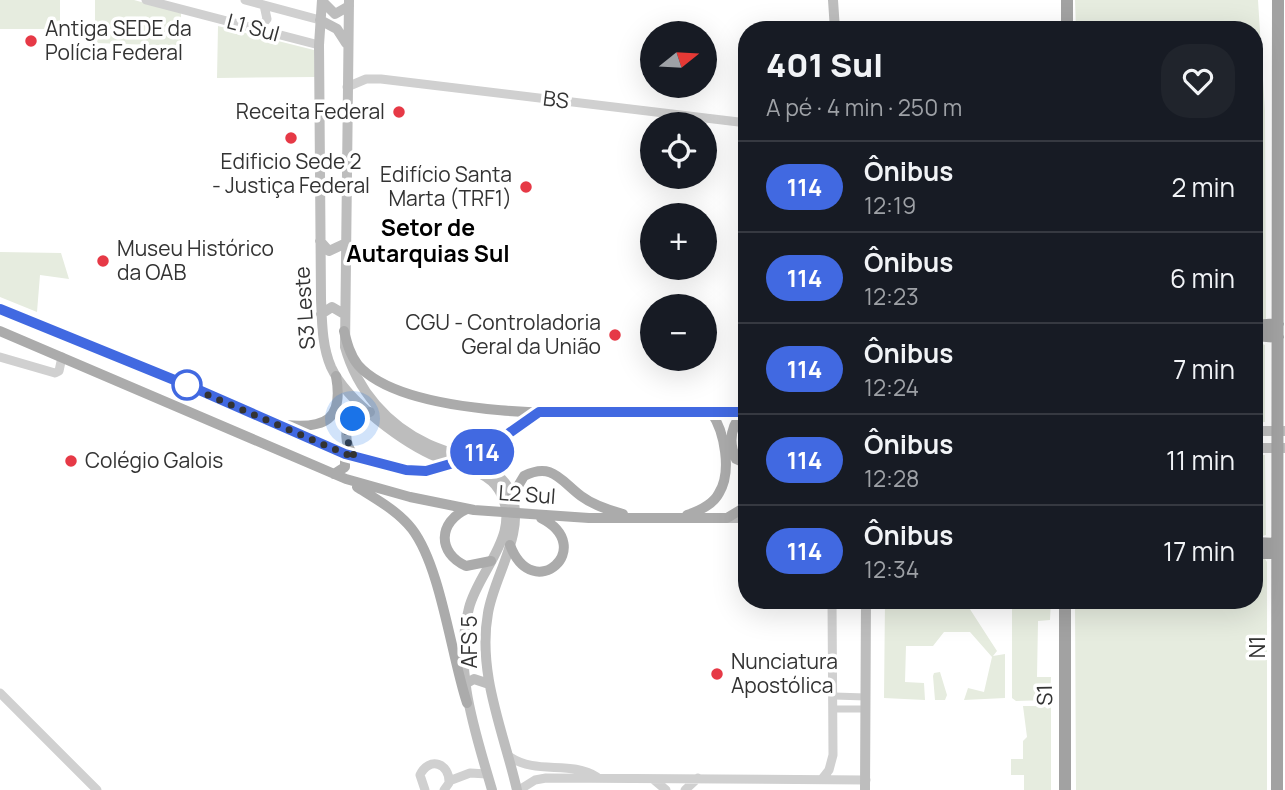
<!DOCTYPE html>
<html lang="pt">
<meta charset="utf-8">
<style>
body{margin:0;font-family:Manrope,sans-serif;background:#20242c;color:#f1f3f6;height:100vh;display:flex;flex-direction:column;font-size:26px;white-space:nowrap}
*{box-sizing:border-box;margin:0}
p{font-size:23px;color:#9ea1a6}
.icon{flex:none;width:38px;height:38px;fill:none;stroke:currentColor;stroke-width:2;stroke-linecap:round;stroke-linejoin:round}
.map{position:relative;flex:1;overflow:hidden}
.sheet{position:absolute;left:738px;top:21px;width:525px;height:588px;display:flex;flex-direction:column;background:#171b24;border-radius:28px;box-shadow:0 7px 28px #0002}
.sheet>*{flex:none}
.badge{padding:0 14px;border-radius:23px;font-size:24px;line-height:46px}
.needle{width:46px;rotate:72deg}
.fabs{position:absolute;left:640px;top:21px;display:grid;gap:14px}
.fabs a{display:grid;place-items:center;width:77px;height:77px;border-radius:50%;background:#171b24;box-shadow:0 7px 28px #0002;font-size:35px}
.you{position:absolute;width:35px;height:35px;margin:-18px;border:5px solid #fff;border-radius:50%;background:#1a73e8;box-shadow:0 0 0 10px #1a73e833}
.map>.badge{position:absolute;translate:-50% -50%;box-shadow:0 0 0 4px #fff}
.round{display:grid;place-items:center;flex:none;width:74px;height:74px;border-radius:28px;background:#20242c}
.overview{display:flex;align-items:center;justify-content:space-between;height:119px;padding:0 28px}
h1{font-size:33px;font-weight:800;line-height:52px}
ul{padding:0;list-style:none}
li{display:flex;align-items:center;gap:21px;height:91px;padding:0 28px;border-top:2px solid #363941}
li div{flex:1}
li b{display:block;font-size:26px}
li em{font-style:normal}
li .badge{min-width:77px;font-weight:700;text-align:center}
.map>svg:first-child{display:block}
</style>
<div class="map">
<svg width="1285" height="790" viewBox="0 0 1285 790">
<rect width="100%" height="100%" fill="#fff"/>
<path fill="#e6ecdf" d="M0 0H60V29H0Z
M95 0H134L181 13V46L95 43Z
M1075 0H1258L1265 111 1266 320 1255 322V30H1076Z
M218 26 314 50 315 77 217 78Z
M0 252 61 253 69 279 40 275 37 312 0 297Z
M1255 341 1265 345V422L1255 423Z
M1255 455H1265L1266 535 1255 538Z
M1255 557 1265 559 1267 562V790H1076L1075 600H1255Z
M885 600H964L997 651 993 656 1005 654V698L964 700 968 688 984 692 992 657 970 632H944L933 646H906L905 682 924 683 925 700 884 698Z
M1012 600H1051L1050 620 1038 621 1037 677H1051L1050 700 1016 701 1012 698Z
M940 672 947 695 945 700H935L933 676 934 673Z
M1023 706H1051V790H1024V775H1011V759H1023V741L1027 737Z"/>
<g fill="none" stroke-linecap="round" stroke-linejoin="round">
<path stroke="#d0d0d0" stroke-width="7" d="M834 696 866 697
M834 709H866"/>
<path stroke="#d0d0d0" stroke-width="9" d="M146 0 319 45
M245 0 320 20
M259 29 267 19 264 5
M347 87 366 79H381L747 123
M0 357 55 373 59 371 62 357
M0 693 97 790
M510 757C537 775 570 760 597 777
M653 779 666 790
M822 779 829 770 833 755 832 600
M449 781 470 773 487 774
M425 790 420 775C429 756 450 763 449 783L444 790
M519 790 535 780 546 778 866 780
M685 790 698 778"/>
<path stroke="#bdbdbd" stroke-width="10" d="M322 0 319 45 321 299C322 322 322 346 331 367 347 402 405 444 439 458 459 466 488 471 499 490 524 533 479 569 469 608 453 670 475 731 492 790
M349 0 345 347C357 390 387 425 428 444 456 457 500 463 512 495 525 534 494 576 488 613 477 673 504 733 517 790
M833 0 835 30
M322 1 335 14 349 6
M320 20 337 29 346 43
M320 241 329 251 344 244
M321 314 332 307 344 314
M1255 431H1285
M1255 448H1285
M727 518H747
M465 684 474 679 489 684
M865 790 866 600"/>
<path stroke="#ababab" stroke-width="10" d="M0 309C66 336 132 362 197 390 255 414 366 477 427 470 470 465 505 436 539 412
M0 331 346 479 410 497 474 510 589 518H727L747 506
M344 331C347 343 350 355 358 365 416 431 660 411 747 412
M743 412C731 426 728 442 736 459L747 464
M285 425C325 429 344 420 336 376
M355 458C340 437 344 419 370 412
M334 474 345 467V454
M357 487C376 499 398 511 412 529 441 567 451 655 467 703
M512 496 524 476C552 462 560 480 581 496 593 505 608 510 623 514
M467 509C438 522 437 553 466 566L491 561
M687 515C699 511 713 505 719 493 732 472 725 432 711 412
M510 545C533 606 598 547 541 518"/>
<path stroke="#a2a2a2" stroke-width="12" d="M1067 30V0
M1255 326 1278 324
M1255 335 1278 337
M1255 543 1277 544
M1255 553H1277
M1065 600V790
M1277 790 1278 0"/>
</g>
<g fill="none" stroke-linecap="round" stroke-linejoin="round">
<g stroke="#fff" stroke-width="16">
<path id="line" d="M0 309 199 390 345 454 406 470 426 471 464 460 485 450 539 412H747"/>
</g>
<use href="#line" stroke="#4169e1" stroke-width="10"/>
<path stroke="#333" stroke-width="7" stroke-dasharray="0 12.6" d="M187 385 180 383 355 458 345 435 353 419"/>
</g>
<g fill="#e63946" stroke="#fff" stroke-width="2.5">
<circle cx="31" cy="41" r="7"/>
<circle cx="399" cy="112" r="7"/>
<circle cx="291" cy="138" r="7"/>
<circle cx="526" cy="187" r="7"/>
<circle cx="103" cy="261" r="7"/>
<circle cx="615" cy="335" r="7"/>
<circle cx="71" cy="461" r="7"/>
<circle cx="717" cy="674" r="7"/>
</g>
<circle fill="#fff" stroke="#4169e1" stroke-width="3.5" cx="187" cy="385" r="14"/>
<g text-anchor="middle" stroke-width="7" stroke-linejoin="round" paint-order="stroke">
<g font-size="21" fill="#333" stroke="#fff">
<text transform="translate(253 28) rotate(15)" y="7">L1 Sul</text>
<text transform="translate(556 100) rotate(7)" y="7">BS</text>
<text transform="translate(305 308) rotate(-94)" y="7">S3 Leste</text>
<text transform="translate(527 495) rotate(4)" y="7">L2 Sul</text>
<text transform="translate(470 642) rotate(-90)" y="7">AFS 5</text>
<text transform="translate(1258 647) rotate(-90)" y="7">N1</text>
<text transform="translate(1045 695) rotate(-91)" y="7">S1</text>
</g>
<g font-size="21" fill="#333" stroke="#fff" text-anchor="start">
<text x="45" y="36">Antiga SEDE da<tspan x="45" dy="24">Polícia Federal</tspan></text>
<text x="385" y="119" text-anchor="end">Receita Federal</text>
<text x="291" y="169" text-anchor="middle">Edificio Sede 2<tspan x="291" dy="24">- Justiça Federal</tspan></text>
<text x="512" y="182" text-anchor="end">Edifício Santa<tspan x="512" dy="24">Marta (TRF1)</tspan></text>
<text x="117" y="256">Museu Histórico<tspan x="117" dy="24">da OAB</tspan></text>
<text x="601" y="330" text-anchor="end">CGU - Controladoria<tspan x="601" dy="24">Geral da União</tspan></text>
<text x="85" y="468">Colégio Galois</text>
<text x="731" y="669">Nunciatura<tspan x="731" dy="24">Apostólica</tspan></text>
</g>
<g font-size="23" font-weight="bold" fill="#000" stroke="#fff">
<text x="428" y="236">Setor de<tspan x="428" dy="26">Autarquias Sul</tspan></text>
</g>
</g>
</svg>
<div class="fabs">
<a><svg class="needle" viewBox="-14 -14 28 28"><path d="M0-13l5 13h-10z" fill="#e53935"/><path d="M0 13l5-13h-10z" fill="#9ea1a6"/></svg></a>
<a><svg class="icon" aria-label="locate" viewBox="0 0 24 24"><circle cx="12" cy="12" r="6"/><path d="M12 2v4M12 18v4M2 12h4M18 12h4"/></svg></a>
<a>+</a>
<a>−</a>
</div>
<div class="you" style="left:353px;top:419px"></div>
<b class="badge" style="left:482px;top:452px;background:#4169e1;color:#fff">114</b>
<section class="sheet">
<div class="overview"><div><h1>401 Sul</h1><p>A pé · 4 min · 250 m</p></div><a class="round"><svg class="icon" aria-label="heart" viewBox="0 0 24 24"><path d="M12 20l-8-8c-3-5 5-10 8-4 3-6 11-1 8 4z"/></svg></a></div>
<ul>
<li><span class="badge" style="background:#4169e1;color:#fff">114</span><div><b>Ônibus</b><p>12:19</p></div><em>2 min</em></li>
<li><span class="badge" style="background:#4169e1;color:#fff">114</span><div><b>Ônibus</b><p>12:23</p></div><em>6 min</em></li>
<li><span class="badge" style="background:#4169e1;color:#fff">114</span><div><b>Ônibus</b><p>12:24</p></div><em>7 min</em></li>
<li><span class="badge" style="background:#4169e1;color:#fff">114</span><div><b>Ônibus</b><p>12:28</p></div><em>11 min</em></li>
<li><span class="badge" style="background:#4169e1;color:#fff">114</span><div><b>Ônibus</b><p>12:34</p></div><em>17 min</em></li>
</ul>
</section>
</div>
